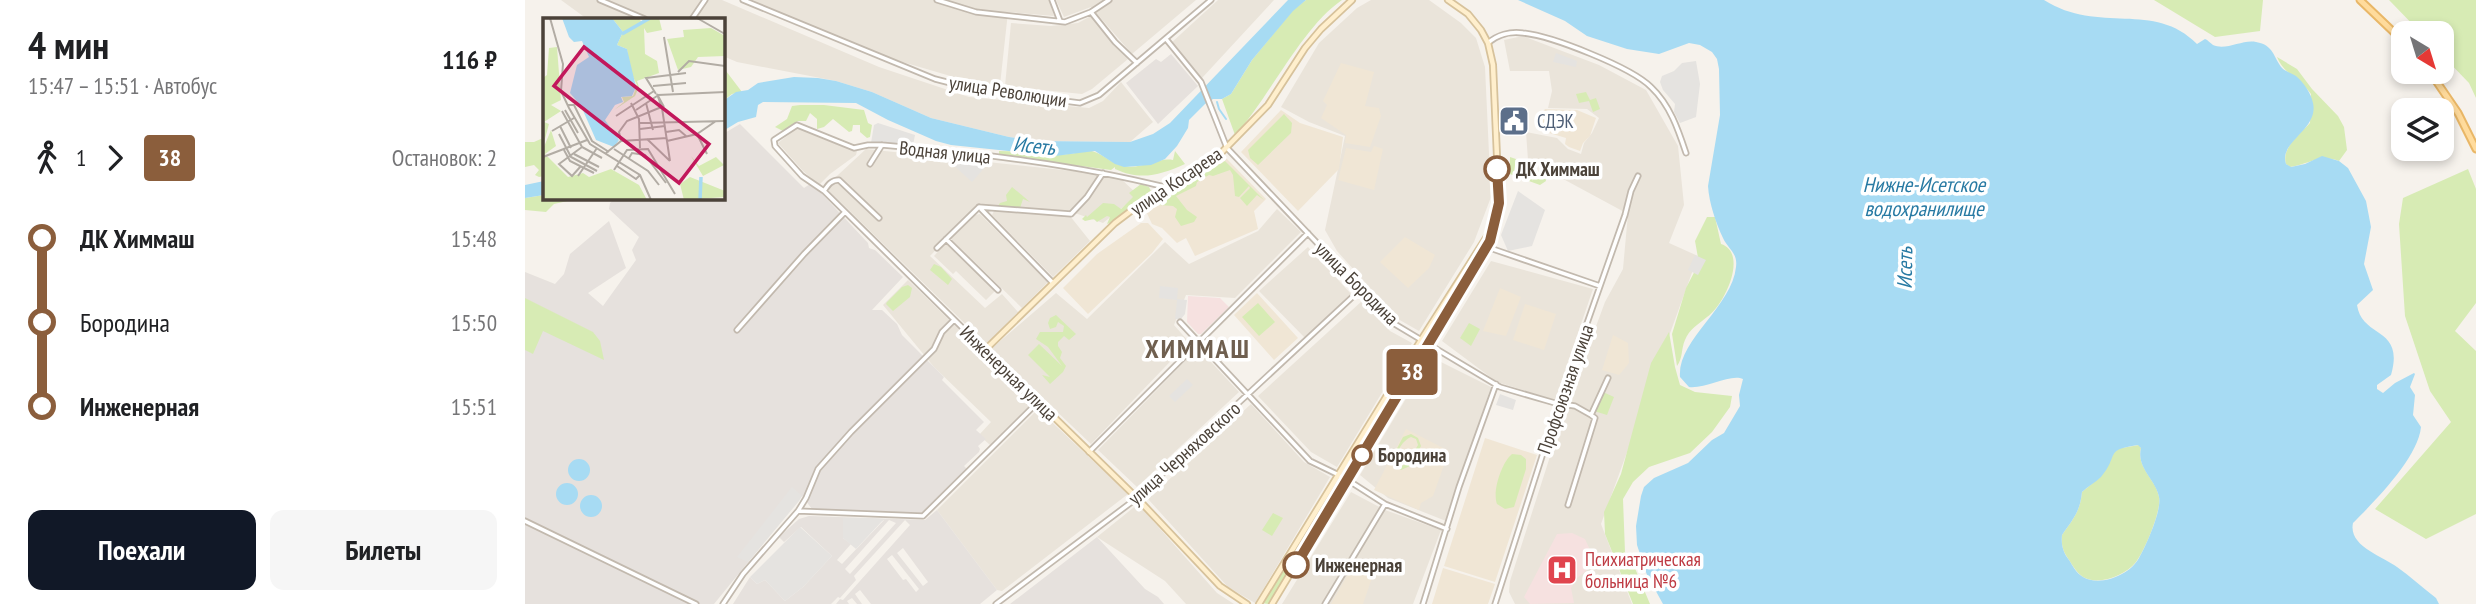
<!DOCTYPE html>
<html lang="ru">
<meta charset="utf-8">
<style>
body{margin:0;font-family:"PT Sans Narrow",sans-serif;background:#f6f6f6;color:#202124;height:100vh;display:flex;flex-direction:column;font-size:26px;white-space:nowrap}
*{box-sizing:border-box;margin:0}
p{font-size:23px;color:#757577}
.icon{flex:none;width:38px;height:38px;fill:none;stroke:currentColor;stroke-width:2;stroke-linecap:round;stroke-linejoin:round}
.map{position:relative;flex:1;overflow:hidden}
.panel{display:flex;flex-direction:column;background:#fff;width:525px}
.panel>*{flex:none}
.badge{padding:0 14px;border-radius:5px;font-size:24px;line-height:46px}
.needle{width:46px;rotate:142deg}
.controls{position:absolute;left:1866px;top:21px;display:grid;gap:14px}
.controls a{display:grid;place-items:center;width:63px;height:63px;border-radius:14px;background:#fff;box-shadow:0 4px 10px #0003;font-size:35px}
.map>.badge{position:absolute;translate:-50% -50%;box-shadow:0 0 0 4px #fff}
.legs{display:flex;align-items:center;gap:10px;height:77px;padding:0 28px;font-size:23px}
.legs p{margin-inline-start:auto}
.headline{display:flex;align-items:center;justify-content:space-between;height:119px;padding:0 28px}
h1{font-size:38px;font-weight:700;line-height:52px}
.primary-button{display:flex;gap:14px;margin-top:auto;padding:14px 28px}
.primary-button a{flex:1;height:80px;border-radius:14px;background:#111827;color:#fff;font-size:28px;font-weight:700;line-height:80px;text-align:center}
.primary-button a+a{background:#f6f6f6;color:#202124}
ul{padding:0 28px;list-style:none}
li{display:flex;align-items:center;gap:24px;height:84px;font-size:26px}
li i{display:grid;place-items:center;width:10px;height:100%;margin:0 9px;background:currentColor}
li i::after{content:'';width:18px;height:18px;margin:-9px;border:5px solid;border-radius:50%;background:#fff}
li p{margin-inline-start:auto}
li:first-child i{background:linear-gradient(#0000 50%,currentColor 0)}
li:last-child i{background:linear-gradient(currentColor 50%,#0000 0)}
main{display:flex;flex:1;min-height:0}
.map>svg:first-child{display:block}
</style>
<main>
<section class="panel">
<div class="headline"><div><h1>4 мин</h1><p>15:47 – 15:51 · Автобус</p></div><b>116 ₽</b></div>
<div class="legs"><svg class="icon" aria-label="walk" viewBox="0 0 24 24"><circle cx="13" cy="4" r="2"/><path d="M13 8l-2 6 4 7M11 14l-3 7M7 12l3-4h3l4 4"/></svg>1<svg class="icon" aria-label="forward" viewBox="0 0 24 24"><path d="M9 5l7 7-7 7"/></svg><b class="badge" style="background:#8b5e3c;color:#fff">38</b><p>Остановок: 2</p></div>
<ul>
<li><i style="color:#8b5e3c"></i><b>ДК Химмаш</b><p>15:48</p></li>
<li><i style="color:#8b5e3c"></i><span>Бородина</span><p>15:50</p></li>
<li><i style="color:#8b5e3c"></i><b>Инженерная</b><p>15:51</p></li>
</ul>
<div class="primary-button"><a>Поехали</a><a>Билеты</a></div>
</section>
<div class="map">
<svg width="1951" height="604" viewBox="0 0 1951 604">
<rect width="100%" height="100%" fill="#f6f2ec"/>
<path fill="#eae4da" d="M36 0H197L354 67 444 97 564 108 578 101 596 82 628 122 605 142 513 141 484 137 406 118 347 92 311 81 212 62 198 56V19H62Z
M223 0H524L529 16 483 12 475 85 446 82 374 61Z
M531 0H671L607 54 566 7 539 17Z
M693 0H749L677 78 645 44Z
M846 0H904L936 23 951 38 960 67 966 197 949 242 894 331 873 319 812 251 800 230 820 136 784 122 756 107 794 43 832 8Z
M566 16 603 59 567 89 557 94 480 86 486 23 526 26 553 23Z
M998 36 1074 65 1121 90 1153 146 1159 205 1144 243 1173 256 1076 524 1107 604H990L984 592 985 581 1039 413 1080 302 1098 269 1103 214 1003 160 1001 132 1032 138 1043 149 1056 154 1059 143 1067 133 1074 118 1062 109 1023 108 1027 91 1024 71H985L979 40Z
M272 128 332 151 331 155 305 174 294 185 278 171 253 143Z
M341 149 593 176 613 195 578 223 550 213 454 205 405 256 460 308 477 294 493 312 462 345 300 187Z
M752 209 776 232 710 298 661 295 649 325 664 342 566 444 466 349 531 293 562 319 640 242 664 264 733 231Z
M469 211 545 216 565 241 528 277 467 215Z
M455 214 523 282 497 308 426 239 450 215Z
M421 243 470 291 461 300 431 271 428 274 409 256Z
M783 247 827 295 780 338 734 291Z
M966 261 1068 289 1030 400 972 382 917 341Z
M383 280 509 402 465 445 454 435 466 422 409 367 358 305Z
M837 301 865 331 887 343 812 467 786 452 733 396Z
M673 348 714 392 612 487 573 450Z
M906 357 966 387 921 521 863 498 835 475Z
M726 404 779 462 805 477 730 603 703 587 623 499Z
M513 409 603 494 477 591 472 590 412 510Z
M826 492 860 510 916 530 888 604H757Z
M613 504 692 593 709 604H661L640 581 572 537Z"/>
<path fill="#e6e1dd" fill-rule="evenodd" d="M646 54 673 86 633 124 601 83 631 59 636 62Z
M215 124 279 188 285 184 296 193 343 243 344 248 350 250 378 277 347 310H357L372 324 377 335 419 377 417 380 459 422 451 430 461 439 453 446 455 449 454 452 439 466 442 469 397 513 287 509 277 496 189 604H0V272L30 284 39 274 45 254 84 221 101 268 63 293 78 306 111 260 107 250 114 237 84 209 85 203 90 198H198V134Z
M412 510 472 590 455 604H346L335 590 330 594 337 604H332L327 598 322 601 324 604H311L315 599 318 600 385 525 380 520 329 576 331 580 315 598 313 597 306 604H208L225 577 232 584 240 580 260 601 278 587 307 556 276 527 259 542 254 537 274 519 284 516 400 520ZM359 520 317 564 312 560 326 544 318 538ZM364 520 371 523 325 574 320 569ZM378 548 403 582 398 586 372 553ZM367 555 394 589 391 592 381 579 378 580 362 559Z
M572 537 620 589 633 597 639 604H485Z"/>
<path fill="#f0e6d5" d="M816 63 849 72 840 106 854 108 856 116 845 147 820 143 821 135 796 118 802 105 798 101Z
M1020 109 1052 110 1071 118 1065 136 1058 143 1055 151 1044 147 1040 144 1041 138 1014 130 1015 115Z
M756 110 775 123 818 137 814 169 773 211 716 152Z
M849 146 858 149 849 190 813 180 821 148 846 152Z
M701 158 741 199 729 211 733 229 670 256 661 238 652 243 637 228 627 224 619 207 690 167Z
M616 223H623L638 239 627 253 563 314 538 288 572 254Z
M880 237 910 255 904 268 883 288 855 262Z
M975 288 996 297 981 336 958 331Z
M732 293 773 338 749 360 709 315Z
M1000 304 1031 314 1019 350 988 340Z
M1088 335 1103 343 1104 363 1094 375 1077 370Z
M881 429 924 451 908 496 896 503 894 510 849 490Z
M960 438 1012 455 970 582 919 566Z
M842 562 851 566 838 604H806L829 564 838 566Z
M918 568 970 584 963 604H907Z"/>
<path fill="#f6e1e0" d="M663 296 695 298 704 307 676 334H673L662 322Z
M1047 533 1060 539 1071 563 1052 578 1046 588 1049 603 1005 604 999 597 1032 534Z"/>
<path fill="#d7ebb4" fill-rule="evenodd" d="M781 0H817C776 28 745 97 710 135L697 99 706 94 727 60 768 10Z
M1629 0H1738L1735 31 1690 37Z
M1864 0H1951V98L1944 83 1916 54V33H1896Z
M1752 57 1772 69 1787 89 1813 116 1819 127 1822 150 1814 161C1795 154 1784 164 1765 167L1761 164C1756 148 1775 134 1785 123L1786 94C1776 80 1758 73 1752 57Z
M198 67 217 92 207 94 198 101Z
M1061 92 1065 100 1071 98 1075 109 1068 112 1064 101 1054 103 1051 94Z
M275 105H299L339 110 343 123 347 125 345 137 342 138 335 132V125H328L327 131 324 132 308 119 299 127 292 129V119L285 113 281 121H273L258 131 250 127 262 119 267 106Z
M759 114 767 123 766 133 733 165 725 158 723 150Z
M18 138 19 176 14 177 10 175 14 170 9 165 0 167V142H9Z
M562 150C578 152 584 163 598 166 617 170 633 157 648 160L650 151 660 164C635 175 616 181 590 169V167L586 170 474 155V151C503 151 533 160 562 150Z
M985 157 1011 166 1007 181 1014 171 1019 172 1021 181 1015 185 985 174Z
M700 161 739 200 732 195 722 206 715 198 725 188 724 186 714 197 710 196 708 175 705 170 688 176 684 175 672 182 671 186 651 196 662 210 672 217 669 222 656 226 650 217 652 209 648 206 634 205 631 202Z
M1943 169 1951 189V303L1930 331 1951 351V514L1901 539 1850 509 1926 422 1905 391 1880 316 1874 224 1878 198Z
M616 184 624 187 626 191 585 223 582 224 585 217 582 216 572 222 569 219 560 221 557 219 561 215 562 217 578 203 589 204 596 209 608 197 604 193Z
M487 187 505 202 498 199 495 208 472 207 475 203 482 201 481 195Z
M19 195V198H56L29 204 21 212 0 210V198Z
M1182 217H1190L1196 244C1224 253 1199 306 1182 317 1174 324 1164 329 1160 340 1156 349 1158 358 1152 366L1147 334 1161 288 1174 263 1170 241Z
M953 252 956 254 906 337 901 334Z
M409 264 416 267 427 279 423 285 405 270Z
M383 285 387 288 385 297 368 311 361 304 362 302 377 287Z
M0 298 68 332 75 341 79 360 18 331 8 354 0 350Z
M733 303 750 322 734 336 717 317Z
M531 315 551 334 544 340 539 336 533 342V346L537 352 535 358 541 366 538 372 525 384 517 375 525 377 503 355 514 344 537 366 523 347 511 339 515 332H538L539 326 533 322 531 327 525 329 523 323 525 318Z
M944 323 955 329 946 346 935 338Z
M1144 332 1150 367 1155 385 1170 392 1207 396 1205 407 1187 432 1165 453 1124 467 1108 482 1098 499 1100 552 1109 566 1125 604H1108L1080 534 1079 512 1096 474 1126 363Z
M893 346 899 349 824 474 818 471Z
M1078 392 1089 397 1082 415 1069 411Z
M886 434 893 438 896 446 885 466 876 470 867 463V458L878 437ZM886 437 891 439 893 445 882 464 876 466 870 462C870 453 878 440 886 437Z
M1614 445 1616 448C1611 468 1631 479 1634 497 1637 510 1619 552 1611 562 1600 576 1573 586 1558 577 1552 573 1548 566 1544 560 1538 551 1536 546 1537 535 1548 519 1555 512 1557 492L1575 477 1591 449Z
M987 454 996 455 1001 459V469L989 507 980 509 972 504C967 491 977 462 987 454Z
M814 479 819 482 743 604 737 603Z
M748 513 758 518 747 536 737 530Z"/>
<path fill="#e5e3e0" d="M1031 53 1052 61 1051 67 1028 62Z
M1171 61 1175 84 1171 117 1155 123 1149 112 1150 104 1138 90 1135 82 1137 76 1149 71 1157 63Z
M353 123 390 135 388 145 346 143 349 125Z
M425 162 461 166 447 182Z
M993 191 1020 210 1007 246 983 251 976 235Z
M1170 255 1181 260 1173 275 1163 270Z
M635 286 653 288 652 299 662 300 660 314 656 319H650L652 300 634 298Z
M662 379 668 385 650 402 644 396Z
M975 394 991 400 988 410 971 405Z
M267 487 277 496 274 501 223 562 212 557Z
M318 518H340L359 519 331 549 318 538Z
M275 527 307 556 278 587 260 601 240 580 232 584 225 577Z"/>
<path fill="#a7dbf3" fill-rule="evenodd" d="M763 0H781L768 11 727 60 706 94 697 99H688L680 104 664 120 663 128 652 146 640 159 626 165 599 167 590 164 570 151 530 156 426 145 411 141 363 120 331 103 238 102 233 105 231 117 213 122 198 131V101L211 92 223 90 233 83 269 77 293 78 311 81 347 92 406 118 484 137 513 141 605 142 628 134 645 123Z
M993 0H1519C1574 35 1629 0 1672 44L1680 39C1683 40 1685 43 1688 45 1701 51 1718 39 1731 42 1749 45 1748 57 1757 68 1761 72 1767 73 1771 76 1779 83 1786 93 1788 103 1794 130 1753 142 1761 164L1766 167 1780 164 1797 156 1814 161 1823 168 1841 201 1846 227 1839 264 1848 290 1832 305C1837 339 1880 326 1866 375L1852 385V389L1858 393 1870 383 1889 373 1890 374 1885 387 1890 395 1888 415 1896 427C1893 458 1849 502 1828 523 1823 546 1857 556 1872 567 1885 576 1898 588 1911 598L1914 604H1138L1122 575 1112 545 1111 526 1116 496 1119 487 1129 478 1163 463 1187 440 1199 433 1215 406 1214 395 1218 379C1206 373 1181 389 1164 387L1155 377C1152 340 1207 307 1211 267 1213 253 1203 249 1198 238 1191 223 1184 203 1183 186L1195 115 1194 69 1192 59 1187 52 1175 45 1164 43 1134 54 1102 49 1062 36 1040 21ZM1613 445 1616 448C1611 468 1631 480 1634 497 1637 510 1621 546 1614 558 1605 575 1575 587 1558 577 1551 573 1548 566 1544 560 1538 552 1536 545 1537 535 1548 519 1555 512 1557 492 1563 486 1570 483 1576 477 1595 455 1578 450 1613 445Z
M19 181V195L0 198V185Z
M43 470a11 11 0 1 1 22 0a11 11 0 1 1-22 0Z
M31 494a11 11 0 1 1 22 0a11 11 0 1 1-22 0Z
M55 506a11 11 0 1 1 22 0a11 11 0 1 1-22 0Z"/>
<g fill="none" stroke-linecap="round" stroke-linejoin="round">
<path stroke="#a7dbf3" stroke-width="2" d="M692 102 694 109 701 119"/>
<g stroke="#c2b9ae" stroke-width="7">
<path id="street" d="M75 0 120 19
M218 0 410 79 453 90 555 103 574 95 686 0
M412 0 451 12 540 22 566 12 584 0
M527 0 535 21
M566 12 590 42 612 63
M167 19 180 0
M641 39 676 82 702 148 868 323 975 387 1030 403 1050 406 1066 415
M963 43C972 35 985 31 998 33 1027 36 1106 67 1126 87 1145 105 1153 129 1161 153
M345 164 357 145
M299 191C303 185 306 180 314 180L354 218
M454 207 546 214 562 197 578 173
M456 209 528 283
M421 239 473 290
M962 247 1075 286
M412 248 454 207
M655 322 785 461 818 477 860 504 922 529
M212 330 279 254 320 212
M460 350 299 191 277 176 250 146 249 140 272 125 329 148 343 145H357C452 153 548 164 640 187
M564 452 783 233
M1043 505 1070 418 1066 415 1083 378
M273 511 398 516 513 402
M0 521 171 604
M198 604 218 574 273 511 281 498 293 469 326 432 409 349 417 332 429 320
M471 604 608 501 836 289
M800 604 860 504
M898 604 934 487 971 384
M970 604 1034 403 1100 215 1106 191 1113 176"/>
</g>
<g stroke="#d7c29b" stroke-width="8">
<path id="secondary" d="M722 604 695 586 612 498 460 350 590 223 627 195 683 164 697 152 743 105 780 48 796 29 827 0
M734 604 896 340 968 227
M747 604 962 247 968 231 974 203 968 65 963 43 956 30 943 14 923 0"/>
</g>
<g stroke="#e9b767" stroke-width="9">
<path id="primary" d="M1835 0 1878 41
M1905 72 1933 113 1951 149"/>
</g>
<use href="#street" stroke="#fff" stroke-width="3.5"/>
<use href="#secondary" stroke="#ffefcd" stroke-width="4.5"/>
<use href="#primary" stroke="#ffdb9c" stroke-width="5"/>
</g>
<g fill="none" stroke-linecap="round" stroke-linejoin="round">
<g stroke="#fff" stroke-width="16">
<path id="line-1" d="M771 565 965 241 974 203 972 169"/>
</g>
<use href="#line-1" stroke="#8b5e3c" stroke-width="10"/>
</g>
<defs>
<g id="civic-square" transform="scale(1.575)"><rect x="-9" y="-9" width="18" height="18" rx="4" fill="#5c6f8a" stroke="#fff"/><path d="M-.6-6.5H3V-4.5H.6V-3L4-1V1h2V6H-6V1h2V-1L-.6-3ZM-1.2 2.5V6h2.4V2.5Z" fill="#fff"/></g>
<g id="hospital-square" transform="scale(1.575)"><rect x="-9" y="-9" width="18" height="18" rx="4" fill="#e0444e" stroke="#fff"/><path d="M-5-5h3v3.5h4V-5h3V5h-3V1.5h-4V5h-3Z" fill="#fff"/></g>
</defs>
<g fill-rule="evenodd">
<use href="#civic-square" x="989" y="121"/>
<use href="#hospital-square" x="1037" y="570"/>
</g>
<g fill="#fff" stroke="#8b5e3c" stroke-width="3.5">
<circle cx="972" cy="169" r="12"/>
<circle cx="837" cy="455" r="9"/>
<circle cx="771" cy="565" r="12"/>
</g>
<g text-anchor="middle" stroke-width="7" stroke-linejoin="round" paint-order="stroke">
<g font-size="19" fill="#4b4239" stroke="#fff">
<text transform="translate(483 91) rotate(9)" y="7">улица Революции</text>
<text transform="translate(420 152) rotate(6)" y="7">Водная улица</text>
<text transform="translate(651 181) rotate(-34)" y="7">улица Косарева</text>
<text transform="translate(832 283) rotate(45)" y="7">улица Бородина</text>
<text transform="translate(484 373) rotate(44)" y="7">Инженерная улица</text>
<text transform="translate(1040 389) rotate(-71)" y="7">Профсоюзная улица</text>
<text transform="translate(659 453) rotate(-42)" y="7">улица Черняховского</text>
</g>
<g font-size="19" fill="#4e5e75" stroke="#fff" text-anchor="start">
<text x="1012" y="128">СДЭК</text>
</g>
<g font-size="19" font-weight="bold" fill="#4b4239" stroke="#fff" text-anchor="start">
<text x="991" y="176">ДК Химмаш</text>
<text x="853" y="462">Бородина</text>
<text x="790" y="572">Инженерная</text>
</g>
<g font-size="19" fill="#be3a42" stroke="#fff" text-anchor="start">
<text x="1060" y="566">Психиатрическая<tspan x="1060" dy="22">больница №6</tspan></text>
</g>
<g font-size="21" font-style="italic" fill="#287aa3" stroke="#fff">
<text transform="translate(509 146) rotate(6)" y="7">Исеть</text>
<text x="1399" y="192">Нижне-Исетское<tspan x="1399" dy="24">водохранилище</tspan></text>
<text transform="translate(1380 268) rotate(-89)" y="7">Исеть</text>
</g>
<g font-size="26" font-weight="bold" letter-spacing="2" fill="#6f5f4f" stroke="#fff">
<text x="673" y="358">ХИММАШ</text>
</g>
</g>
<g transform="translate(18 18)">
<rect width="182" height="182" fill="#f6f2ec"/>
<path d="M69 0H95L100 5 99 0H116L119 12 104 15 101 10 102 36 114 43 116 55 94 63 96 69 92 78 71 92 81 84 79 79 90 78 94 67 86 51 84 31 74 27 80 14ZM168 10 182 18V38L155 39 148 49 135 52 124 21 141 19 140 12ZM14 29 18 82 8 87 18 93 1 104 6 106 0 128V60L4 57 6 30ZM8 112 13 128 2 136 25 159 40 155 46 159 68 151 96 167 104 182H0V131ZM148 138 156 148 173 139 181 147 160 158ZM147 159 182 173V179L141 182 137 166Z" fill="#d7ebb4"/>
<path d="M19 0H69L80 14 74 27 84 31 93 69 89 78 78 79 80 84 72 87 62 102 76 122 71 129 53 122 38 88 27 75 34 47 46 39 39 23 31 24 26 19Z" fill="#a7dbf3"/>
<path fill="none" stroke="#a7dbf3" stroke-width="3.5" d="M79 16 107 0M157 182 158 159"/>
<path fill="none" stroke="#b2aca4" stroke-width="2" d="M7 0 20 46 18 73 26 90 47 126 97 157 108 182M154 0 182 16M121 19 130 74M135 54 146 43 182 48M110 68 143 65M113 76 103 60 143 55M115 77 182 74M88 85 96 101 97 130M103 85 110 112M24 87H31L49 123 66 134M119 90 127 143M119 90 114 76 121 89M22 92 35 115M93 92 114 78M19 93 39 129 59 140M73 98 111 73M97 105 182 103M17 108 28 130M97 111 122 108M9 113 31 100M123 114 136 112 143 118M16 116 28 139 54 153M154 116 164 136M104 121 127 143M78 123 124 120M124 123 154 116 173 103M71 131 105 153 116 167M21 132 27 143 51 155M63 135 78 123 76 114 84 103 121 88M31 136 56 149M0 139 44 122M86 140 89 135 102 137 123 165M38 148 29 158 16 146 39 129M74 148 93 161 97 157M71 152 84 132 105 131 132 176M35 158 54 130"/>
<path fill="#c2185b" fill-opacity="0.15" stroke="#c2185b" stroke-width="3.5" d="M41 29 166 126 136 165 11 68Z"/>
<rect width="182" height="182" fill="none" stroke="#4b4239" stroke-width="3.5"/>
</g>
</svg>
<div class="controls">
<a><svg class="needle" viewBox="-14 -14 28 28"><path d="M0-13l5 13h-10z" fill="#e53935"/><path d="M0 13l5-13h-10z" fill="#757577"/></svg></a>
<a><svg class="icon" aria-label="layers" viewBox="0 0 24 24"><path d="M12 4l9 5-9 5-9-5zM3 14l9 5 9-5"/></svg></a>
</div>
<b class="badge" style="left:887px;top:372px;background:#8b5e3c;color:#fff">38</b>
</div>
</main>
